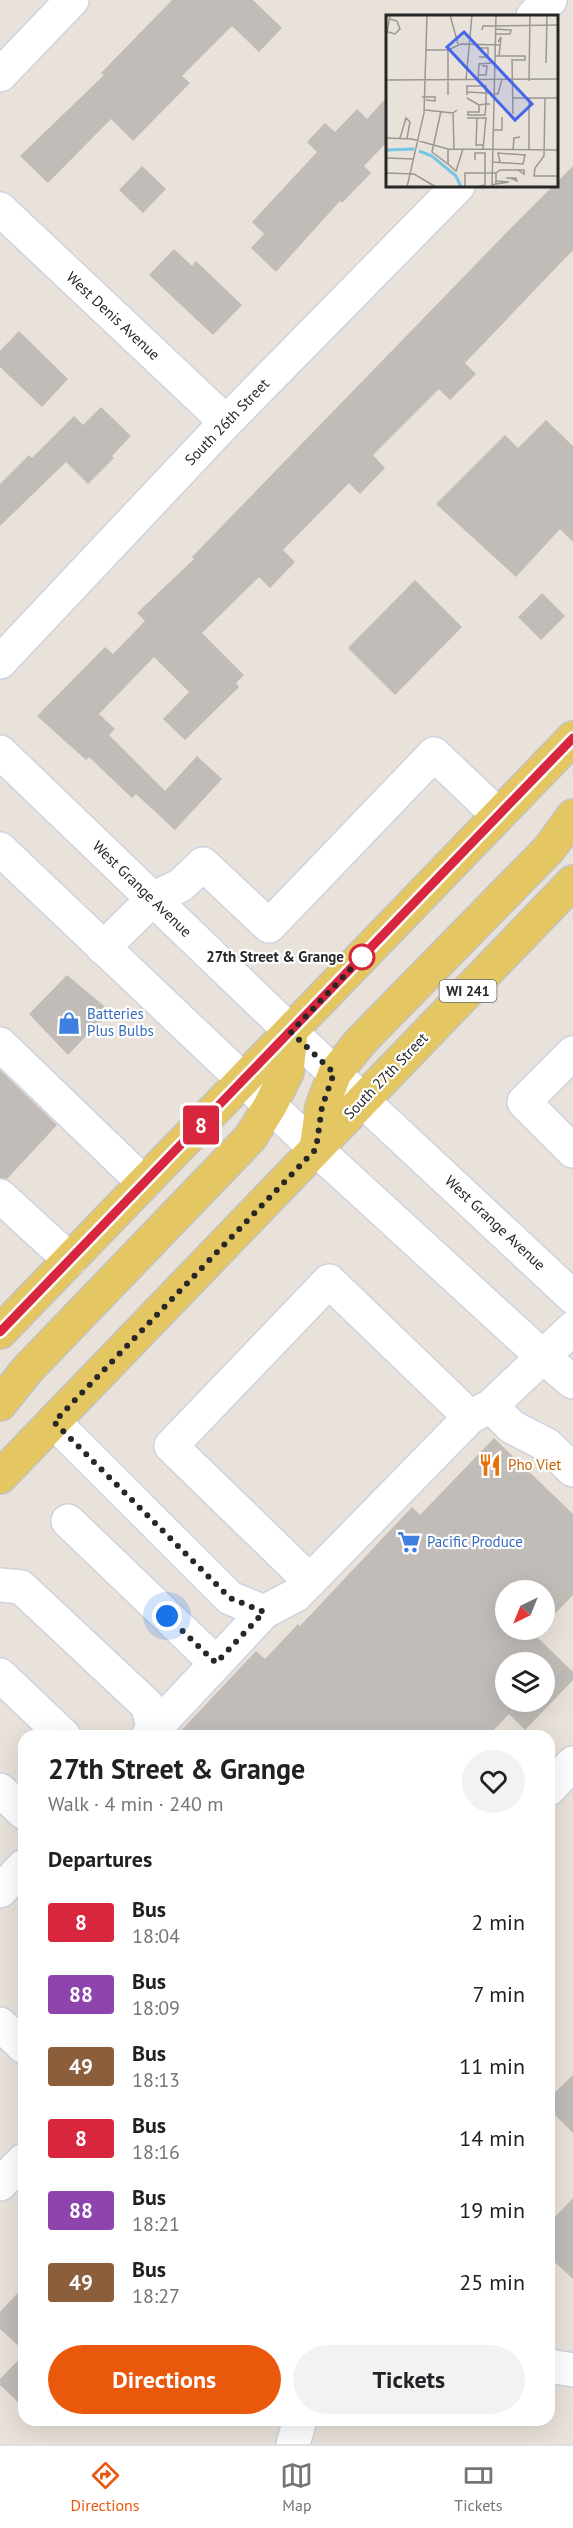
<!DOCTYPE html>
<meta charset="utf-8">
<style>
body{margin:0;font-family:"PT Sans",sans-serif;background:#f2f2f2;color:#202124;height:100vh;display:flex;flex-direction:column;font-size:22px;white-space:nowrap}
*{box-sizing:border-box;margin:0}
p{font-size:20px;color:#757577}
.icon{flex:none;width:33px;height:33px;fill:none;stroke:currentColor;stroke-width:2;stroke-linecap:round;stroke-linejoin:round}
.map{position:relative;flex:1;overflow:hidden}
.drawer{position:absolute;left:18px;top:1730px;width:537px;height:696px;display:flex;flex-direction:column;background:#fff;border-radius:18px;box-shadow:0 6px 24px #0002}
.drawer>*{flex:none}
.badge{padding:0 12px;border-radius:4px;font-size:21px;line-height:39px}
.needle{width:39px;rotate:223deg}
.fabs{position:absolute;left:495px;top:1580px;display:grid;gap:12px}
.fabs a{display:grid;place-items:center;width:60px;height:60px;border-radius:50%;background:#fff;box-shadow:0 6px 24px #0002;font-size:30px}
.you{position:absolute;width:30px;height:30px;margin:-15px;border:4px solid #fff;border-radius:50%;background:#1a73e8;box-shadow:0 0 0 9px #1a73e833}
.map>.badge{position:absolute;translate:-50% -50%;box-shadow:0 0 0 3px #fff}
h2{padding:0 30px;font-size:22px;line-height:54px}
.round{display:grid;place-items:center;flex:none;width:63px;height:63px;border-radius:32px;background:#f2f2f2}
.overview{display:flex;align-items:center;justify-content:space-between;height:102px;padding:0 30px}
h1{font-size:28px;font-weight:700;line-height:45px}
.primary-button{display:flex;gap:12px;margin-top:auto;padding:12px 30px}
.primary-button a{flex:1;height:69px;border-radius:36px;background:#ea580c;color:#fff;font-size:24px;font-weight:700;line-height:69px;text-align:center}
.primary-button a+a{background:#f2f2f2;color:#202124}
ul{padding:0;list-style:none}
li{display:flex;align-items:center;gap:18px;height:72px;padding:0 30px}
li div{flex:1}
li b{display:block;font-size:22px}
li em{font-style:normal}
li .badge{min-width:66px;font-weight:700;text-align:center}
.tabs{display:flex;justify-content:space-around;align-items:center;height:84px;border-top:2px solid #e0e0e0;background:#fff;font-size:16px;color:#757577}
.tabs a{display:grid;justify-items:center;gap:3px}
.tabs .selected{color:#ea580c}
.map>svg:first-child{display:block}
</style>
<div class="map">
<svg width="573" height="2444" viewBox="0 0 573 2444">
<rect width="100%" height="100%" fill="#e9e2da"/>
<path fill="#c1bcb7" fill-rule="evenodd" d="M172 0H253L282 28 259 52 232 26 182 76 190 83 133 141 111 119 48 183 20 156 104 75 101 73Z
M387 97V142L364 166 371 173 342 203 340 201 276 272 251 248 264 234 252 222 317 152 307 142 325 123 335 132 357 109 367 119Z
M142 166 166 189 143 213 119 190Z
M573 166V250L465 363 476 374 450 400 439 389 373 455 385 468 360 494 349 483 283 550 295 562 270 588 259 577 202 633 244 675 236 683 239 687 185 740 163 719 189 692 154 657 99 714 115 729 109 735 165 791 197 756 222 779 175 830 136 794 132 798 89 757 86 760 37 716 105 647 113 654 145 621 137 613 194 559 192 557 283 463 509 230 553 186H556V183Z
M174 249 192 266 196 261 242 305 213 335 149 275Z
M19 331 68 379 42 407 0 367V351Z
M101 407 131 436 112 456 114 458 88 484 66 462 0 526V484L29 455 32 458 74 416 83 425Z
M546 420 573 446V542L560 529 516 577 436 504 505 435 518 448Z
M415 580 462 627 395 695 348 648Z
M542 593 565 616 541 640 518 617Z
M67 975 110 1011 68 1055 29 1014Z
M0 1070 57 1125 7 1179 0 1178Z
M494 1438 573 1514V1595L544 1625V1590H506V1629H541L535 1635 573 1672V1680L525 1730 509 1714 488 1736H176L256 1651 265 1659 298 1624 300 1626 412 1507 420 1515ZM506 1662H544V1701H506Z
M573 2075V2133L549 2109V2098Z
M573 2198V2279L549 2257V2223Z
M24 2286V2351L0 2329V2312Z
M24 2354V2408L0 2385V2379Z"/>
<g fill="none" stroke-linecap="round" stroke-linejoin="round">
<g stroke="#cfd2df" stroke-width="36">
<path id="minor" d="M533 16 550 0
M0 75 72 0
M0 209 226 422
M0 662 226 422 458 186
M0 752 363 1101 573 1297
M0 849 316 1149 543 1357 573 1382
M103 948 153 899 181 885 203 864 269 926 434 754 497 814
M0 1044 144 1183
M573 1053 524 1102 573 1151
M0 1196 70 1260
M491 1406 512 1427 547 1445 573 1470
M54 1422 230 1598 264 1612 296 1595 470 1417 491 1406 573 1328
M68 1521 216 1663
M310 1581 171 1446 329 1281 470 1417
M0 1585 21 1587 148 1706 153 1729
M0 1675 64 1736
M148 1736 264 1612
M549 1789 573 1763
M0 1790 24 1813
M0 1891 24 1866
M0 2024 24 2047
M0 2184 24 2160
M549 2366 573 2370
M293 2444 300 2420"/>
</g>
<g stroke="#c3c3c3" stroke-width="36">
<path id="major" d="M316 1149 322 1107 335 1073 362 1040 549 849 573 816
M0 1332 573 738
M0 1404 27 1370 250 1138 270 1106 287 1072 291 1032
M0 1477 573 882"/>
</g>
<use href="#minor" stroke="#fff" stroke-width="33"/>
<use href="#major" stroke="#e4c663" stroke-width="33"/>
</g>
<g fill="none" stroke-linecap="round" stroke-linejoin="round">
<g stroke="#fff" stroke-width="14">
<path id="line" d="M0 1332 573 738"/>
</g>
<use href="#line" stroke="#d7263d" stroke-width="9"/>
<path stroke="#272727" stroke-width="6" stroke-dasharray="0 10.8" d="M167 1616 216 1663 264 1612 230 1598 54 1422 316 1149 322 1107 334 1073 291 1032 362 957"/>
</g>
<defs>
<g id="shop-bare" transform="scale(1.8)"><path d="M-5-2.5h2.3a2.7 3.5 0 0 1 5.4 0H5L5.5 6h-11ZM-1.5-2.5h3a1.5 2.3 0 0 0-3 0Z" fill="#3f7fe0" stroke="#fff" stroke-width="2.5" paint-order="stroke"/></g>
<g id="restaurant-bare" transform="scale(1.8)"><path d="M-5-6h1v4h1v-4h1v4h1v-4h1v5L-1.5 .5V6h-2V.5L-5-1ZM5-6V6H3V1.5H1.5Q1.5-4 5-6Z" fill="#e8710a" stroke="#fff" stroke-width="2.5" paint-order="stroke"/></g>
<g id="supermarket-bare" transform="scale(1.8)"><path d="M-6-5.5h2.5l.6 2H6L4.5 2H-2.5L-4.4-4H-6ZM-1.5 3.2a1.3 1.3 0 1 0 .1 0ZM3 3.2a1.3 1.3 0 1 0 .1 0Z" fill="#3f7fe0" stroke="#fff" stroke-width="2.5" paint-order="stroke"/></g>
</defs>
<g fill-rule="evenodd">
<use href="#shop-bare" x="69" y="1023"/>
<use href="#restaurant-bare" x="490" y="1465"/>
<use href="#supermarket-bare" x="409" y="1542"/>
</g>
<circle fill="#fff" stroke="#d7263d" stroke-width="3" cx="362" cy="957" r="12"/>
<g text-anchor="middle" stroke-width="4.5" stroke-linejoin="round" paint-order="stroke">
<rect fill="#fff" stroke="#686868" stroke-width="1.5" x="439.5" y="980" width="57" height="22" rx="4.5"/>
<g font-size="14" font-weight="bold" fill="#272727">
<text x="468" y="996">WI 241</text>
</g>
<g font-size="15" fill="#272727" stroke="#fff">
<text transform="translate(113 316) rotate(43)" y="5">West Denis Avenue</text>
<text transform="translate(227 422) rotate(-46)" y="5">South 26th Street</text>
<text transform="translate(142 889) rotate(44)" y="5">West Grange Avenue</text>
<text transform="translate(386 1076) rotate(-46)" y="5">South 27th Street</text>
<text transform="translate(495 1223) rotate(43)" y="5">West Grange Avenue</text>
</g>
<g font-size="15" font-weight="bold" fill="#272727" stroke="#fff" text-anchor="end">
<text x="344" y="962">27th Street &amp; Grange</text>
</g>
<g font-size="15" fill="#366cbe" stroke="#fff" text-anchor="start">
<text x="87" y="1019">Batteries<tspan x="87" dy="17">Plus Bulbs</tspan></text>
<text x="427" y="1547">Pacific Produce</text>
</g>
<g font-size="15" fill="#c56008" stroke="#fff" text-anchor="start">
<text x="508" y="1470">Pho Viet</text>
</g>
</g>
<g transform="translate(386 15)">
<rect width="172" height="172" fill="#e9e2da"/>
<path fill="none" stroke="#74c6e4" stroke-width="3" d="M0 135 28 134M33 136 46 141 70 161 75 172"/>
<path fill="none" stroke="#9b9792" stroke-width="1.5" d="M64 0 72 29M96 15 97 11 173 10M2 17 9 19 14 14 11 6 4 4M1 18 4 0M109 19H124L125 15 109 14M112 27 115 22 113 41M40 35H62L75 29 114 30M109 41H139V45H126L127 99M93 42H102V33H93M160 48 161 0M93 60H100L101 51H96M0 65 173 64M80 65 86 0M92 65 93 49 105 48M143 66 144 0M108 79H112L116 64M62 80V35M81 80V71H100V78L81 77M36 82H49V86L40 85M81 83 93 90V97H82V100H99L100 89 93 90M127 83H173M159 83 158 141 149 153 148 161H173M104 89H100V78H104M39 95 67 98 71 95M55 96 46 137 62 149V134M67 98 68 134M81 103H100L97 134M91 103 90 130H97M108 115H116V102M0 123 26 124 62 134 173 135M14 123 20 103 24 107 21 123M127 135 128 123 134 122M143 135V83M0 143 28 144M89 145V138H99V170L90 172M107 147 137 149 139 140 112 138 114 147M62 149 70 156 77 134M0 158 28 159 50 172M110 158 114 155H138V159L132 155M120 163H130L131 166 124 163M110 169 123 167 110 166M21 172 38 98 41 0M79 172V158H110V169L106 170M106 172 110 0"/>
<path fill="#4565eb" fill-opacity="0.15" stroke="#4565eb" stroke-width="3" d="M78 17 146 89 129 105 61 32Z"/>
<rect width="172" height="172" fill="none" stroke="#272727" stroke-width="3"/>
</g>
</svg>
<div class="fabs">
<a><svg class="needle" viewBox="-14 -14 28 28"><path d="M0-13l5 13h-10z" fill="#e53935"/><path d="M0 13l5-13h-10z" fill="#757577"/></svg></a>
<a><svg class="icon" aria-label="layers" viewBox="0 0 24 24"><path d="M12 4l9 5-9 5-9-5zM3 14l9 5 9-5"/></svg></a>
</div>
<div class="you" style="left:167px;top:1616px"></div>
<b class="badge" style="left:201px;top:1125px;background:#d7263d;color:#fff">8</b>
<section class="drawer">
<div class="overview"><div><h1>27th Street &amp; Grange</h1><p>Walk · 4 min · 240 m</p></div><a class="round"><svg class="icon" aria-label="heart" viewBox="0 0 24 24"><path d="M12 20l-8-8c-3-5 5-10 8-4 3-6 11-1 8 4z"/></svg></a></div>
<h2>Departures</h2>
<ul>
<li><span class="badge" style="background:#d7263d;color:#fff">8</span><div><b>Bus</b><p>18:04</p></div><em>2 min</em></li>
<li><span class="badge" style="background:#8e44ad;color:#fff">88</span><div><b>Bus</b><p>18:09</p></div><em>7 min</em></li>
<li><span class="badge" style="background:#8b5e3c;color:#fff">49</span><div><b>Bus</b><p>18:13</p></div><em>11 min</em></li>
<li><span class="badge" style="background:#d7263d;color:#fff">8</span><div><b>Bus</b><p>18:16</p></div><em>14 min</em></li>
<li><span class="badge" style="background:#8e44ad;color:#fff">88</span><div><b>Bus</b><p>18:21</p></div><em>19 min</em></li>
<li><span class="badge" style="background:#8b5e3c;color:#fff">49</span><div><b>Bus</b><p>18:27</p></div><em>25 min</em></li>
</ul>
<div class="primary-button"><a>Directions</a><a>Tickets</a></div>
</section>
</div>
<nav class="tabs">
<a class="selected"><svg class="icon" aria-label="directions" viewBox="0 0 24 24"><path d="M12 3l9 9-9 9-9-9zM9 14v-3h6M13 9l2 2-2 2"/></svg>Directions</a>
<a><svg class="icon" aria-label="map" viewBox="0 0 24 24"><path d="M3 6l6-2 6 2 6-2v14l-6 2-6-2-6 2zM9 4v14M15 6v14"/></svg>Map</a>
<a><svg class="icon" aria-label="tickets" viewBox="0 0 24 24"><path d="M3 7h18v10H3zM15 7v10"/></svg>Tickets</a>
</nav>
